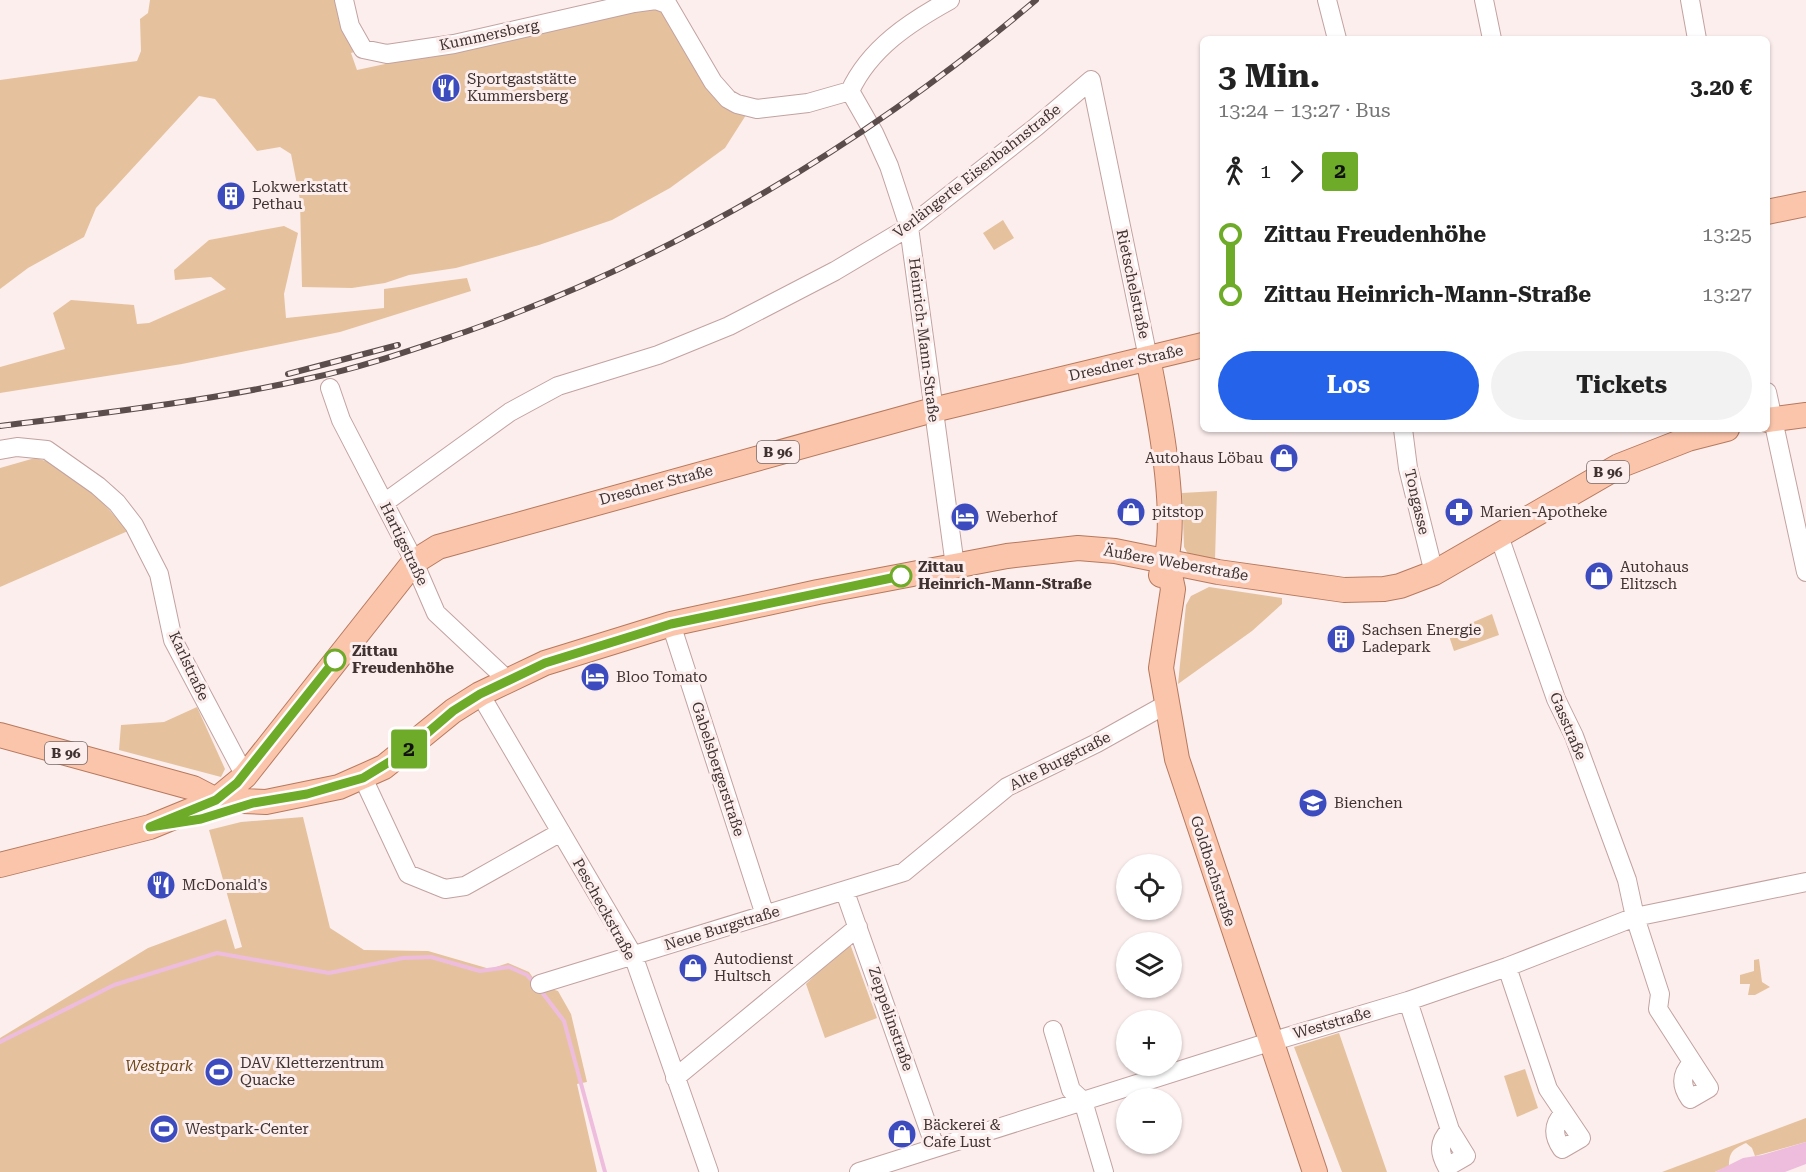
<!DOCTYPE html>
<html lang="de">
<meta charset="utf-8">
<style>
body{margin:0;font-family:"Roboto Serif",serif;background:#f2f2f2;color:#222;height:100vh;display:flex;flex-direction:column;font-size:22px;white-space:nowrap}
*{box-sizing:border-box;margin:0}
p{font-size:20px;color:#767676}
.icon{flex:none;width:33px;height:33px;fill:none;stroke:currentColor;stroke-width:2;stroke-linecap:round;stroke-linejoin:round}
.map{position:relative;flex:1;overflow:hidden}
.side{position:absolute;left:1200px;top:36px;width:570px;height:396px;display:flex;flex-direction:column;background:#fff;border-radius:9px;box-shadow:0 2px 4px #0004}
.side>*{flex:none}
.badge{padding:0 12px;border-radius:4px;font-size:21px;line-height:39px}
.buttons{position:absolute;left:1116px;top:854px;display:grid;gap:12px}
.buttons a{display:grid;place-items:center;width:66px;height:66px;border-radius:50%;background:#fff;box-shadow:0 2px 4px #0004;font-size:30px}
.map>.badge{position:absolute;translate:-50% -50%;box-shadow:0 0 0 3px #fff}
.legs{display:flex;align-items:center;gap:9px;height:66px;padding:0 18px;font-size:20px}
.legs p{margin-inline-start:auto}
.overview{display:flex;align-items:center;justify-content:space-between;height:102px;padding:0 18px}
h1{font-size:33px;font-weight:700;line-height:45px}
.cta{display:flex;gap:12px;margin-top:auto;padding:12px 18px}
.cta a{flex:1;height:69px;border-radius:36px;background:#2563eb;color:#fff;font-size:24px;font-weight:700;line-height:69px;text-align:center}
.cta a+a{background:#f2f2f2;color:#222}
ul{padding:0 18px;list-style:none}
li{display:flex;align-items:center;gap:21px;height:60px;font-size:22px}
li i{display:grid;place-items:center;width:9px;height:100%;margin:0 8px;background:currentColor}
li i::after{content:'';width:15px;height:15px;margin:-8px;border:4px solid;border-radius:50%;background:#fff}
li p{margin-inline-start:auto}
li:first-child i{background:linear-gradient(#0000 50%,currentColor 0)}
li:last-child i{background:linear-gradient(currentColor 50%,#0000 0)}
.map>svg:first-child{display:block}
</style>
<div class="map">
<svg width="1806" height="1172" viewBox="0 0 1806 1172">
<rect width="100%" height="100%" fill="#fceeed"/>
<path fill="#e5c29d" d="M150 0H343L361 50 351 53 357 70 657 6 746 115 725 148 670 188 612 220 539 245 456 268 409 275 385 283 352 288 302 287 300 200 291 154 280 147 257 151 215 99 199 96 96 208 84 237 28 268 0 289V80L137 61 141 51 140 19 148 13Z
M1003 220 1014 238 994 250 983 233Z
M284 226 298 233 284 294 286 318 384 308V289L467 278 471 291 340 332 182 364 0 393V367L65 349 53 313 71 300 134 305 137 324 149 323 226 289 211 277 175 280 174 270 209 240Z
M35 458C76 467 101 501 128 531L0 587V468Z
M1217 491 1215 560 1188 554 1184 547 1182 493Z
M1209 587 1282 598V604L1252 631 1178 684 1186 605 1191 596Z
M1492 614 1499 635 1454 651 1448 633Z
M197 707 225 769 221 777 119 750 121 725 164 722Z
M303 817 330 928 364 950 428 951 490 969 508 963 529 972 538 985 558 991 571 1014 587 1082 577 1084 597 1172H0V1038L148 948 226 919 235 949 242 947 209 830 241 822Z
M849 941 877 1018 825 1038 806 984Z
M1759 959 1762 982 1770 987 1755 995H1748L1750 984H1740V975L1754 971V960Z
M1339 1033 1387 1172H1342L1294 1047Z
M1525 1069 1538 1108 1517 1117 1504 1076Z
M1806 1118V1142L1755 1156 1752 1148 1746 1143C1733 1149 1729 1152 1729 1166L1715 1172H1662Z"/>
<path fill="#eebdde" d="M1806 1142V1164L1785 1172H1715L1743 1158 1762 1155Z"/>
<g fill="none" stroke-linecap="round" stroke-linejoin="round">
<path stroke="#eebdde" stroke-width="4" d="M541 991 564 1021 605 1172
M0 1042 114 985 217 953 329 973 403 958 431 957 480 971 509 967 527 975 534 983"/>
<g stroke="#c2a2a0" stroke-width="20">
<path id="minor" d="M344 0 350 26 363 49 387 54 454 44 634 3 656 0 667 4
M665 0 713 82 728 99 737 104 757 109 808 103 850 91C870 48 910 22 950 0
M1327 0 1337 39
M1484 0 1492 39
M1690 0 1697 39
M850 91 874 133 889 166 909 227 955 566
M330 388 341 420 410 553 436 613 501 674 505 681
M1767 392 1806 572
M1403 429 1408 468 1434 573
M0 450 17 447 47 450 98 486 117 503 134 525 159 574 173 640 245 776
M384 503 510 412 558 386 658 355 729 326 835 271 909 227 1036 127 1091 80 1148 358
M1499 536 1556 699 1574 736 1627 880 1635 917 1660 994 1658 1009 1709 1088 1690 1099C1681 1086 1680 1075 1692 1063
M671 624 765 915
M480 694 633 955 709 1172
M363 778 408 874 445 889 465 886 561 832
M845 892 935 1147
M1507 967 1548 1089 1581 1138 1562 1149C1553 1136 1552 1125 1564 1113
M540 984 904 872 1007 787 1097 743 1165 705
M1408 1001 1450 1130 1466 1156 1447 1167C1439 1153 1438 1142 1450 1130
M1053 1030 1071 1090 1083 1101 1104 1172
M675 1078 858 927
M859 1172 1260 1045 1408 1001 1507 967 1635 917 1806 882"/>
</g>
<g stroke="#b7795d" stroke-width="26">
<path id="major" d="M1767 212 1806 204
M1148 358C1158 409 1183 529 1161 575
M1767 420 1806 415
M1167 561 1173 589 1161 668 1177 759 1315 1172
M0 735 193 788 216 800
M216 800 245 776 414 562 438 547 933 410 1203 345
M0 865 150 827 216 800 266 802 339 787 384 767 453 711 480 694 545 663 671 624 818 592 1007 556 1078 548 1115 551 1218 572 1344 590 1384 589 1400 586 1434 573 1619 466 1688 439 1727 429"/>
</g>
<use href="#minor" stroke="#fff" stroke-width="18"/>
<use href="#major" stroke="#fbc5ac" stroke-width="24"/>
<g stroke="#5a4d4c" stroke-width="6">
<path id="rail" d="M288 374 398 345
M0 426C104 413 209 401 311 378 364 367 414 349 465 332 674 258 867 143 1036 0"/>
</g>
<use href="#rail" stroke="#fceeed" stroke-width="4" stroke-dasharray="11" stroke-linecap="butt"/>
</g>
<g fill="none" stroke-linecap="round" stroke-linejoin="round">
<g stroke="#fff" stroke-width="14">
<path id="line-1" d="M335 660 237 783 216 800 150 827 201 819 253 803 307 794 363 778 404 753 453 711 480 694 545 663 671 624 901 576"/>
</g>
<use href="#line-1" stroke="#6eab28" stroke-width="9"/>
</g>
<defs>
<g id="restaurant-disc" transform="scale(1.5)"><circle r="9.5" fill="#3c4cbf" stroke="#fceeed"/><path d="M-5-6h1v4h1v-4h1v4h1v-4h1v5L-1.5 .5V6h-2V.5L-5-1ZM5-6V6H3V1.5H1.5Q1.5-4 5-6Z" fill="#fff"/></g>
<g id="building-disc" transform="scale(1.5)"><circle r="9.5" fill="#3c4cbf" stroke="#fceeed"/><path d="M-4-6H4V6H1V3H-1V6H-4ZM-2.5-4.3h1.7v1.8h-1.7ZM.8-4.3h1.7v1.8H.8ZM-2.5-1h1.7V.8h-1.7ZM.8-1h1.7V.8H.8Z" fill="#fff"/></g>
<g id="shop-disc" transform="scale(1.5)"><circle r="9.5" fill="#3c4cbf" stroke="#fceeed"/><path d="M-5-2.5h2.3a2.7 3.5 0 0 1 5.4 0H5L5.5 6h-11ZM-1.5-2.5h3a1.5 2.3 0 0 0-3 0Z" fill="#fff"/></g>
<g id="pharmacy-disc" transform="scale(1.5)"><circle r="9.5" fill="#3c4cbf" stroke="#fceeed"/><path d="M-2-6h4v4h4v4h-4v4h-4v-4h-4v-4h4Z" fill="#fff"/></g>
<g id="hotel-disc" transform="scale(1.5)"><circle r="9.5" fill="#3c4cbf" stroke="#fceeed"/><path d="M-6-4.5h1.5V1H6V5H4.5V3h-9V5H-6ZM-4 0a1.8 1.8 0 1 1 3.6 0ZM.5 0V-2.5h3Q6-2.5 6 0Z" fill="#fff"/></g>
<g id="school-disc" transform="scale(1.5)"><circle r="9.5" fill="#3c4cbf" stroke="#fceeed"/><path d="M0-5L7-2L0 1L-7-2ZM-4 1L0 2.5L4 1V4Q0 6-4 4Z" fill="#fff"/></g>
<g id="stadium-disc" transform="scale(1.5)"><circle r="9.5" fill="#3c4cbf" stroke="#fceeed"/><path d="M0-5a6.5 5 0 1 0 0 10a6.5 5 0 1 0 0-10ZM-3.5-1.8h7v3.6h-7Z" fill="#fff"/></g>
</defs>
<g fill-rule="evenodd">
<use href="#restaurant-disc" x="446" y="88"/>
<use href="#building-disc" x="231" y="196"/>
<use href="#shop-disc" x="1284" y="458"/>
<use href="#shop-disc" x="1131" y="512"/>
<use href="#pharmacy-disc" x="1459" y="512"/>
<use href="#hotel-disc" x="965" y="517"/>
<use href="#shop-disc" x="1599" y="576"/>
<use href="#building-disc" x="1341" y="639"/>
<use href="#hotel-disc" x="595" y="677"/>
<use href="#school-disc" x="1313" y="803"/>
<use href="#restaurant-disc" x="161" y="885"/>
<use href="#shop-disc" x="693" y="968"/>
<use href="#stadium-disc" x="219" y="1072"/>
<use href="#stadium-disc" x="164" y="1129"/>
<use href="#shop-disc" x="902" y="1134"/>
</g>
<g fill="#fff" stroke="#6eab28" stroke-width="3">
<circle cx="901" cy="576" r="10"/>
<circle cx="335" cy="660" r="10"/>
</g>
<g text-anchor="middle" stroke-width="6" stroke-linejoin="round" paint-order="stroke">
<g fill="#fceeed" stroke="#786a69" stroke-width="1.5">
<rect x="757" y="441" width="42" height="22" rx="4.5"/>
<rect x="1587" y="461" width="42" height="22" rx="4.5"/>
<rect x="45" y="742" width="42" height="22" rx="4.5"/>
</g>
<g font-size="14" font-weight="bold" fill="#3f3231">
<text x="778" y="457">B 96</text>
<text x="1608" y="477">B 96</text>
<text x="66" y="758">B 96</text>
</g>
<g font-size="15" fill="#3f3231" stroke="#fceeed">
<text transform="translate(489 35) rotate(-12)" y="5">Kummersberg</text>
<text transform="translate(977 171) rotate(-38)" y="5">Verlängerte Eisenbahnstraße</text>
<text transform="translate(1133 284) rotate(78)" y="5">Rietschelstraße</text>
<text transform="translate(924 340) rotate(83)" y="5">Heinrich-Mann-Straße</text>
<text transform="translate(1126 363) rotate(-13)" y="5">Dresdner Straße</text>
<text transform="translate(656 485) rotate(-15)" y="5">Dresdner Straße</text>
<text transform="translate(1417 502) rotate(77)" y="5">Tongasse</text>
<text transform="translate(404 544) rotate(64)" y="5">Hartigstraße</text>
<text transform="translate(1176 563) rotate(10)" y="5">Äußere Weberstraße</text>
<text transform="translate(189 666) rotate(65)" y="5">Karlstraße</text>
<text transform="translate(1568 726) rotate(67)" y="5">Gasstraße</text>
<text transform="translate(1060 761) rotate(-27)" y="5">Alte Burgstraße</text>
<text transform="translate(718 769) rotate(72)" y="5">Gabelsbergerstraße</text>
<text transform="translate(1213 871) rotate(72)" y="5">Goldbachstraße</text>
<text transform="translate(604 909) rotate(61)" y="5">Pescheckstraße</text>
<text transform="translate(722 928) rotate(-17)" y="5">Neue Burgstraße</text>
<text transform="translate(891 1019) rotate(71)" y="5">Zeppelinstraße</text>
<text transform="translate(1332 1023) rotate(-16)" y="5">Weststraße</text>
</g>
<g font-size="15" fill="#3f3231" stroke="#fceeed" text-anchor="start">
<text x="467" y="84">Sportgaststätte<tspan x="467" dy="17">Kummersberg</tspan></text>
<text x="252" y="192">Lokwerkstatt<tspan x="252" dy="17">Pethau</tspan></text>
<text x="1263" y="463" text-anchor="end">Autohaus Löbau</text>
<text x="1152" y="517">pitstop</text>
<text x="1480" y="517">Marien-Apotheke</text>
<text x="986" y="522">Weberhof</text>
<text x="1620" y="572">Autohaus<tspan x="1620" dy="17">Elitzsch</tspan></text>
<text x="1362" y="635">Sachsen Energie<tspan x="1362" dy="17">Ladepark</tspan></text>
<text x="616" y="682">Bloo Tomato</text>
<text x="1334" y="808">Bienchen</text>
<text x="182" y="890">McDonald's</text>
<text x="714" y="964">Autodienst<tspan x="714" dy="17">Hultsch</tspan></text>
<text x="240" y="1068">DAV Kletterzentrum<tspan x="240" dy="17">Quacke</tspan></text>
<text x="923" y="1130">Bäckerei &amp;<tspan x="923" dy="17">Cafe Lust</tspan></text>
<text x="185" y="1134">Westpark-Center</text>
</g>
<g font-size="15" font-weight="bold" fill="#3f3231" stroke="#fceeed" text-anchor="start">
<text x="918" y="572">Zittau<tspan x="918" dy="17">Heinrich-Mann-Straße</tspan></text>
<text x="352" y="656">Zittau<tspan x="352" dy="17">Freudenhöhe</tspan></text>
</g>
<g font-size="15" font-style="italic" fill="#6b4515" stroke="#fceeed">
<text x="159" y="1071">Westpark</text>
</g>
</g>
</svg>
<div class="buttons">
<a><svg class="icon" aria-label="locate" viewBox="0 0 24 24"><circle cx="12" cy="12" r="6"/><path d="M12 2v4M12 18v4M2 12h4M18 12h4"/></svg></a>
<a><svg class="icon" aria-label="layers" viewBox="0 0 24 24"><path d="M12 4l9 5-9 5-9-5zM3 14l9 5 9-5"/></svg></a>
<a>+</a>
<a>−</a>
</div>
<b class="badge" style="left:409px;top:749px;background:#6eab28;color:#111">2</b>
<section class="side">
<div class="overview"><div><h1>3 Min.</h1><p>13:24 – 13:27 · Bus</p></div><b>3.20 €</b></div>
<div class="legs"><svg class="icon" aria-label="walk" viewBox="0 0 24 24"><circle cx="13" cy="4" r="2"/><path d="M13 8l-2 6 4 7M11 14l-3 7M7 12l3-4h3l4 4"/></svg>1<svg class="icon" aria-label="forward" viewBox="0 0 24 24"><path d="M9 5l7 7-7 7"/></svg><b class="badge" style="background:#6eab28;color:#111">2</b></div>
<ul>
<li><i style="color:#6eab28"></i><b>Zittau Freudenhöhe</b><p>13:25</p></li>
<li><i style="color:#6eab28"></i><b>Zittau Heinrich-Mann-Straße</b><p>13:27</p></li>
</ul>
<div class="cta"><a>Los</a><a>Tickets</a></div>
</section>
</div>
